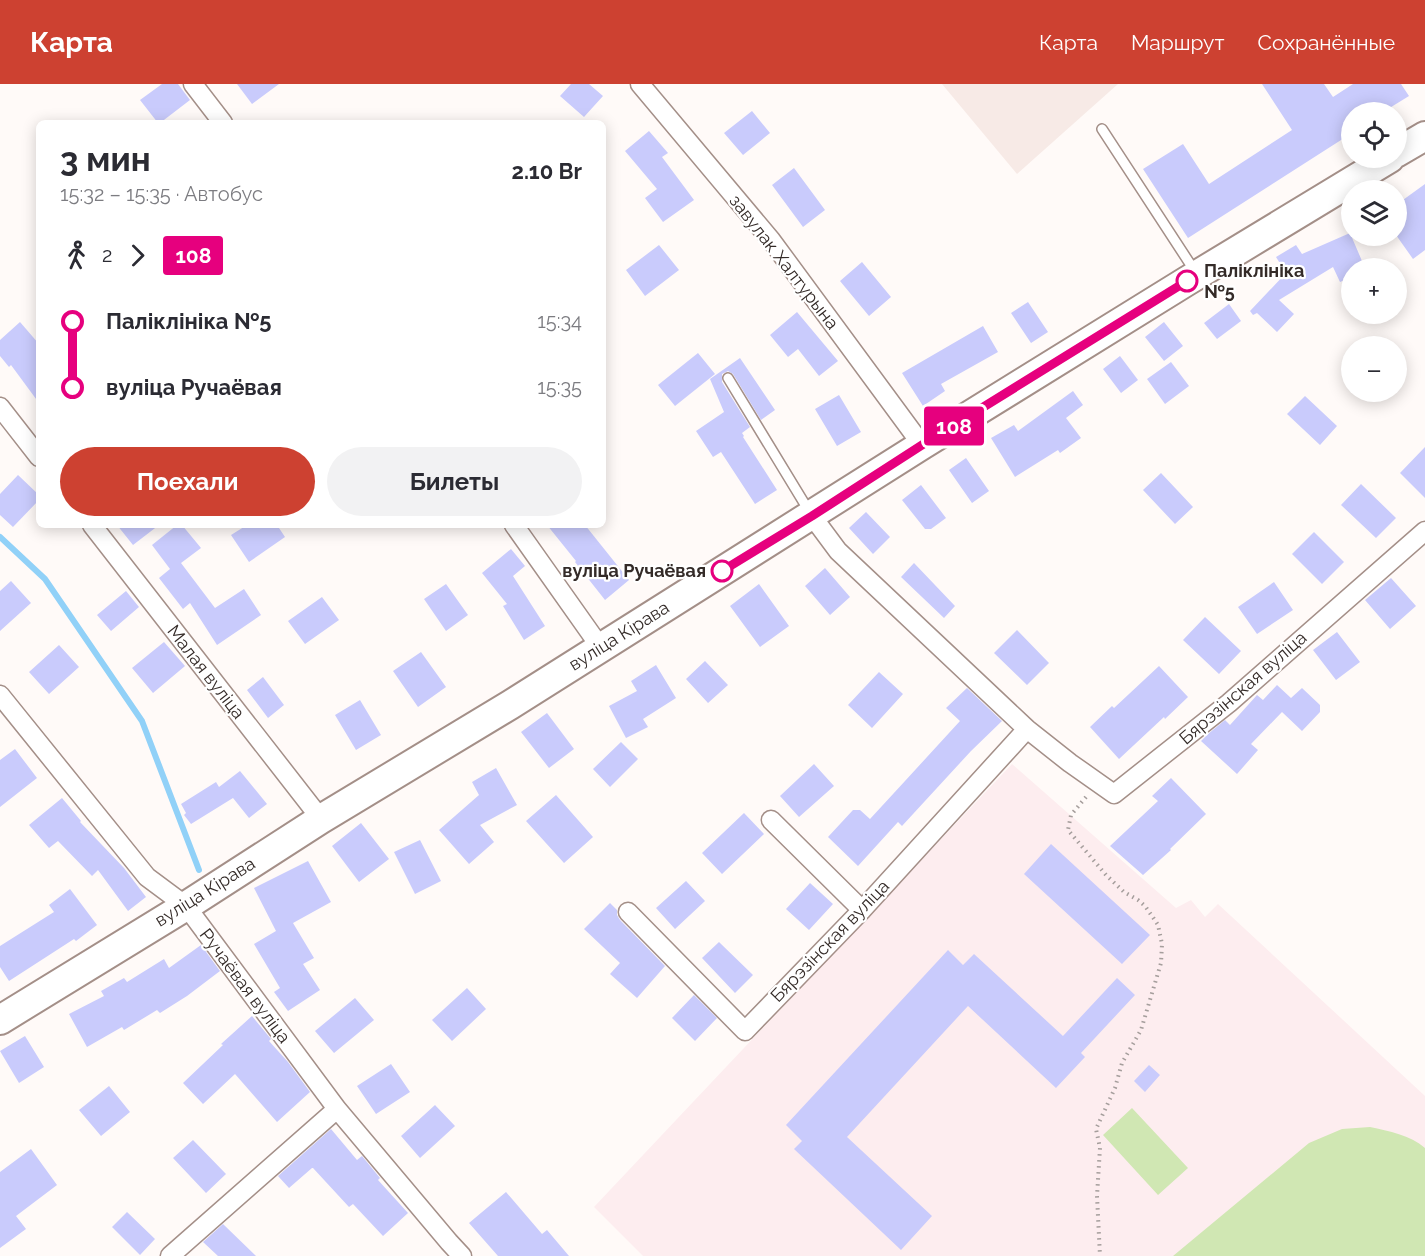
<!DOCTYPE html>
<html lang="ru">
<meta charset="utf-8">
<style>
body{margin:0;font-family:Raleway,sans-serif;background:#f2f2f3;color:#2b2b33;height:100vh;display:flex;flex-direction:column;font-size:22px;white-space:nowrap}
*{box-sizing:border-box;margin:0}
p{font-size:20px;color:#7c7c81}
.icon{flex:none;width:33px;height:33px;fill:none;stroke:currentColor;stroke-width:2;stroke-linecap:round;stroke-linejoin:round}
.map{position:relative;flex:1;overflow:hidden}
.details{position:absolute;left:36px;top:36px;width:570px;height:408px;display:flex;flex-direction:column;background:#fff;border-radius:9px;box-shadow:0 3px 15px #0003}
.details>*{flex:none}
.badge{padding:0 12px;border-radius:4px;font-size:21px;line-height:39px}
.tools{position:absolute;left:1341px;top:18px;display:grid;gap:12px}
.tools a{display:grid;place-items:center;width:66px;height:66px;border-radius:50%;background:#fff;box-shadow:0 3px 15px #0003;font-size:30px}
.map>.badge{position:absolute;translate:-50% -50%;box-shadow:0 0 0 3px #fff}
.legs{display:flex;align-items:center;gap:9px;height:66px;padding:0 24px;font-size:20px}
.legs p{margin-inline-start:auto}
.overview{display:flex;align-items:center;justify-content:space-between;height:102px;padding:0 24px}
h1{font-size:33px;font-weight:700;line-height:45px}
.cta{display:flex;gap:12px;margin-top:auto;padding:12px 24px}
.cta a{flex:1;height:69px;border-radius:36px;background:#cd4131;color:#fff;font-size:24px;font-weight:700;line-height:69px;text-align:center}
.cta a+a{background:#f2f2f3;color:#2b2b33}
ul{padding:0 24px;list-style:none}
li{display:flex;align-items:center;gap:21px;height:66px;font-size:22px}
li i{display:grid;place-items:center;width:9px;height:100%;margin:0 8px;background:currentColor}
li i::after{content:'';width:15px;height:15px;margin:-8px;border:4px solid;border-radius:50%;background:#fff}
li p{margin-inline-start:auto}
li:first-child i{background:linear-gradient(#0000 50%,currentColor 0)}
li:last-child i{background:linear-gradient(currentColor 50%,#0000 0)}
header{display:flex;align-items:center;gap:36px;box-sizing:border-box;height:84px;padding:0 30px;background:#cd4131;color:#fff}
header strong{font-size:28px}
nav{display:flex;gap:33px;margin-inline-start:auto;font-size:21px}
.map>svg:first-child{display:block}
</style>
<header>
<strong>Карта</strong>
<nav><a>Карта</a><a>Маршрут</a><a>Сохранённые</a></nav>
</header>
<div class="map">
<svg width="1425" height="1172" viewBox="0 0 1425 1172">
<rect width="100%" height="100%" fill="#fffaf8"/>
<path fill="#f7eae6" d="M942 0H1118L1017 90Z"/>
<path fill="#fdedef" d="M1012 680 1176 824 1191 816 1205 833 1218 820 1425 1012V1172H643L594 1123Z"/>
<path fill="#d0e7b3" d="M1132 1024 1188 1084 1158 1111 1103 1051Z
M1370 1043C1389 1047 1410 1051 1425 1064V1172H1173L1309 1059 1342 1045Z"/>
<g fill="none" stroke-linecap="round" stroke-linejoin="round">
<path stroke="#91d1f8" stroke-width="6" d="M0 453 45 495 142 637 199 786"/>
</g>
<path fill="#c9cbfc" d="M162 0H178L190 16 160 39H158L140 16Z
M237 0H279L252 20Z
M571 0H589L603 12 584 33 560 12Z
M1262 0H1324L1333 13 1353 0H1401L1409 12 1383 28H1352V49L1188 154 1143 85 1183 60 1209 100 1292 46Z
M752 27 770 49 743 71 724 49Z
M649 47 668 69 662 73 694 116 663 138 645 114 657 105 625 67Z
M794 84 825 126 803 143 772 101Z
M1425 100V166L1413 175 1396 151V121Z
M1350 149 1365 184H1352V193L1340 198 1333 183 1279 216 1294 230 1277 248 1257 229 1253 231 1250 227 1286 189 1276 173 1296 161 1302 170Z
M659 161 679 186 645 212 626 186Z
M862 178 891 213 869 232 840 197Z
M1028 218 1048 248 1031 259 1011 229Z
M1229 220 1241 237 1217 255 1204 239Z
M797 228 838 277 819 292 798 265 788 273 770 251Z
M20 238 39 260V319L11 281 9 283 0 272V256Z
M1164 238 1183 262 1164 277 1145 253Z
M983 242 998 268 941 300 945 307 923 322 902 289Z
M698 269 715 290 675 322 658 301Z
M1120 272 1138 296 1121 309 1103 285Z
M740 274 775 326 761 336 733 290 728 287 722 290V298L750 343 742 349 744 352 743 353 777 406 755 420 721 368 713 373 696 347 724 328 710 295Z
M1171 278 1189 302 1165 320 1147 295Z
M1073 307 1083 321 1066 334 1081 354 1060 369 1058 366 1015 393 991 354 1014 341 1018 347Z
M839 311 861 348 837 362 815 325Z
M1305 312 1337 342 1320 361 1287 330Z
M1425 363V414L1400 389Z
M966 374 989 407 972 419 949 386Z
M1161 389 1193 423 1175 440 1143 406Z
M18 391 39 411V416L13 443 0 431V410Z
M1361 400 1396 434 1376 454 1341 421Z
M921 401 946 434 931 445H925L902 416Z
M866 428 890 453 873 470 849 444Z
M117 441H159L133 461Z
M177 441H182L201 464 181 479 215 524 244 505 261 531 217 561 190 519 183 525 159 494 170 485 152 461Z
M247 441H277L285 453 249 478 231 451Z
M547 441H585L629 496 605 516 575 478 576 477Z
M1314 448 1344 478 1322 500 1292 470Z
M511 465 525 482 513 492 545 542 524 556 503 522 507 520 482 489Z
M914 479 955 522 944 534 901 493Z
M825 484 850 513 830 531 805 502Z
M1391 494 1416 522 1390 545 1365 516Z
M11 497 31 519 0 547V507Z
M1274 498 1293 526 1257 550 1238 523Z
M446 500 468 531 446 547 424 515Z
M759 500 789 542 760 563 730 522Z
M126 507 139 523 111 547 97 531Z
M322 513 339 536 305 560 288 537Z
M1205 533 1241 567 1219 590 1183 556Z
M1017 546 1049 579 1027 601 994 569Z
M1337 548 1360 578 1336 596 1313 566Z
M164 558 185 582 153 609 132 584Z
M59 561 79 583 49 610 29 588Z
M421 568 446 603 418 623 393 587Z
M705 577 728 601 708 619 686 595Z
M656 581 676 614 643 635 648 643 626 654 609 622 637 607 631 597Z
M1159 582 1188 613 1165 635 1164 633 1119 675 1090 643 1112 622 1114 624Z
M879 588 903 610 872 644 848 621Z
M263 593 284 621 268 634 247 606Z
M1277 601 1291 614 1302 604 1320 621V628L1302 647 1282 628 1251 660 1258 666 1237 690 1201 657 1208 650 1225 636 1230 641 1257 611 1263 616Z
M967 604 1002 637 971 667 902 742 898 738 858 782 828 753 853 726H860L870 735 905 697 960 637 946 624Z
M360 616 381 651 356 666 335 631Z
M547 629 574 665 549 684 521 648Z
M621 658 638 675 610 703 593 685Z
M15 665 37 694 0 723V676Z
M814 680 834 702 799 733 780 712Z
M496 684 517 721 480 741 494 758 469 780 439 746 479 711 472 698Z
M240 687 267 720 249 734 233 714 191 740 184 731 186 729 181 720 216 698 219 703Z
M1171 694 1206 730 1170 765 1171 766 1143 791 1110 762 1158 717 1152 712Z
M556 711 593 753 564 779 526 737Z
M62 714 81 737 80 738 124 784 146 813 128 827 98 786 92 792 58 757 49 764 29 741Z
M744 729 764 750 722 790 702 769Z
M361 739 389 775 359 798 332 762Z
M420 756 441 797 415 810 394 768Z
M1051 760 1150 851 1122 880 1024 790Z
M308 777 331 818 293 839 314 874 303 880 320 906 288 927 274 908 280 904 254 860 276 847 254 804Z
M686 797 705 817 675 845 656 824Z
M810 799 833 820 809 846 786 825Z
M70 805 97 841 76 857 74 855 9 897 0 883V862L54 828 49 821Z
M610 819 617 826V831L620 836 665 882 637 914 610 890 620 879 584 845Z
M719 858 753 891 735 909 702 874Z
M201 861 220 887 187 912 160 929 157 926 124 946 122 943 87 963 69 930 104 912 101 907 124 894 127 898 164 875 169 884Z
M948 866 963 881 974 870 1063 952 1117 894 1135 911 1081 969 1085 973 1056 1004 968 922 847 1053 932 1132 901 1166 794 1065 802 1057 786 1041Z
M467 904 486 925 452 957 432 936Z
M694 911 717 934 695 957 672 934Z
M355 914 374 936 334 969 315 947Z
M252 932 271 955 269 957 288 978 310 1008 277 1038 235 990 203 1020 183 999 223 961 221 960Z
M25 952 44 983 19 999 0 967Z
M391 980 410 1008 376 1030 357 1002Z
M1149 981 1160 991 1145 1008 1134 997Z
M109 1002 130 1028 101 1052 79 1026Z
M435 1021 455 1042 420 1074 401 1052Z
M331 1045 357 1076 362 1072 380 1094 378 1096 408 1129 383 1152 353 1120 349 1123 313 1084H312L289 1104 278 1092Z
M193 1056 226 1090 206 1109 173 1074Z
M31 1065 57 1101 16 1132 26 1145 0 1164V1088Z
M506 1108 542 1150 547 1146 569 1172H498L469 1139Z
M127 1128 155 1155 140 1171 112 1143Z
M223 1140 256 1172H218L203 1158Z"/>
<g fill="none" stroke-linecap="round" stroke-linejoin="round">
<g stroke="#a48f88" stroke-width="12">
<path id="lane" d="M1102 45 1196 189
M728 294 809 427"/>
</g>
<g stroke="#a48f88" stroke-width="21">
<path id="street" d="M193 0 223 39
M640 0 771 156 922 361
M0 323 39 373
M812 432 838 467 1027 645 1070 679 1114 710 1229 619 1425 447
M92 441 321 735
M514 441 601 564
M0 611 147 793 186 822 337 1025 449 1158 462 1172
M771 736 862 826
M628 828 745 947 862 826 1027 645
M170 1172 337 1025"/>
</g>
<g stroke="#a48f88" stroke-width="32">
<path id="primary" d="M1396 69 1425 52
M0 936 186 822 321 735 510 621 922 361 1187 197 1390 74"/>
</g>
<path stroke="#a59e9c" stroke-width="4" stroke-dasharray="1.5 4.5" stroke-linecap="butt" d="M1086 713 1071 731 1068 746 1106 791 1124 808 1138 816 1145 822 1152 832 1158 841 1162 860 1161 879 1141 946 1122 979 1115 1004 1096 1045 1100 1064 1097 1112 1100 1172"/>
<use href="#lane" stroke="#fff" stroke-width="9"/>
<use href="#street" stroke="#fff" stroke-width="18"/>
<use href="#primary" stroke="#fff" stroke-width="28"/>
</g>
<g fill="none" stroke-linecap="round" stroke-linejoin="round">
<g stroke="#fff" stroke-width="14">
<path id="line-1" d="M722 487 812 432 922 361 1187 197"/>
</g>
<use href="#line-1" stroke="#e6007e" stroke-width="9"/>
</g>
<g fill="#fff" stroke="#e6007e" stroke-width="3">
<circle cx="1187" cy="197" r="10"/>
<circle cx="722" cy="487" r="10"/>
</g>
<g text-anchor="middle" stroke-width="4.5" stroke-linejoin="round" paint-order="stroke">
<g font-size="18" fill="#342b28" stroke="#fff">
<text transform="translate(784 178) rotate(52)" y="6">завулак Халтурына</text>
<text transform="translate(619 552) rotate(-32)" y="6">вуліца Кірава</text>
<text transform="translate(206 588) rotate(52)" y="6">Малая вуліца</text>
<text transform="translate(1243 604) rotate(-41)" y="6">Бярэзінская вуліца</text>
<text transform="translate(205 808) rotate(-32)" y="6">вуліца Кірава</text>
<text transform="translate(830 857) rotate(-46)" y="6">Бярэзінская вуліца</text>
<text transform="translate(245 902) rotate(53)" y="6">Ручаёвая вуліца</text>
</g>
<g font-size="18" font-weight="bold" fill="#342b28" stroke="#fff" text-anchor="start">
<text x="1204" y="193">Паліклініка<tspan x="1204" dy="21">№5</tspan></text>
<text x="706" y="493" text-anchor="end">вуліца Ручаёвая</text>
</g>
</g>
</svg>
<div class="tools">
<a><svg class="icon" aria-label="locate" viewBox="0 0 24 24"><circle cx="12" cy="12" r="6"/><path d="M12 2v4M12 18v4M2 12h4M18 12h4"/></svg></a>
<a><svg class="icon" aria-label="layers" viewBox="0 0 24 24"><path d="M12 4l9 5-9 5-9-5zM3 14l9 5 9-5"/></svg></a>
<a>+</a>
<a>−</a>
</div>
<b class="badge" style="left:954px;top:342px;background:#e6007e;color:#fff">108</b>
<section class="details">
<div class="overview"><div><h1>3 мин</h1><p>15:32 – 15:35 · Автобус</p></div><b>2.10 Br</b></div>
<div class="legs"><svg class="icon" aria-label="walk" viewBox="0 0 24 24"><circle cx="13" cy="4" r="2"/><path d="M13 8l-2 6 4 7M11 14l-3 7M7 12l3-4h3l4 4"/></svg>2<svg class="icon" aria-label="forward" viewBox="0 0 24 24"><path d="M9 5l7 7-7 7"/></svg><b class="badge" style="background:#e6007e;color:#fff">108</b></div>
<ul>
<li><i style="color:#e6007e"></i><b>Паліклініка №5</b><p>15:34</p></li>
<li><i style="color:#e6007e"></i><b>вуліца Ручаёвая</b><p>15:35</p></li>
</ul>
<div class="cta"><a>Поехали</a><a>Билеты</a></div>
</section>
</div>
